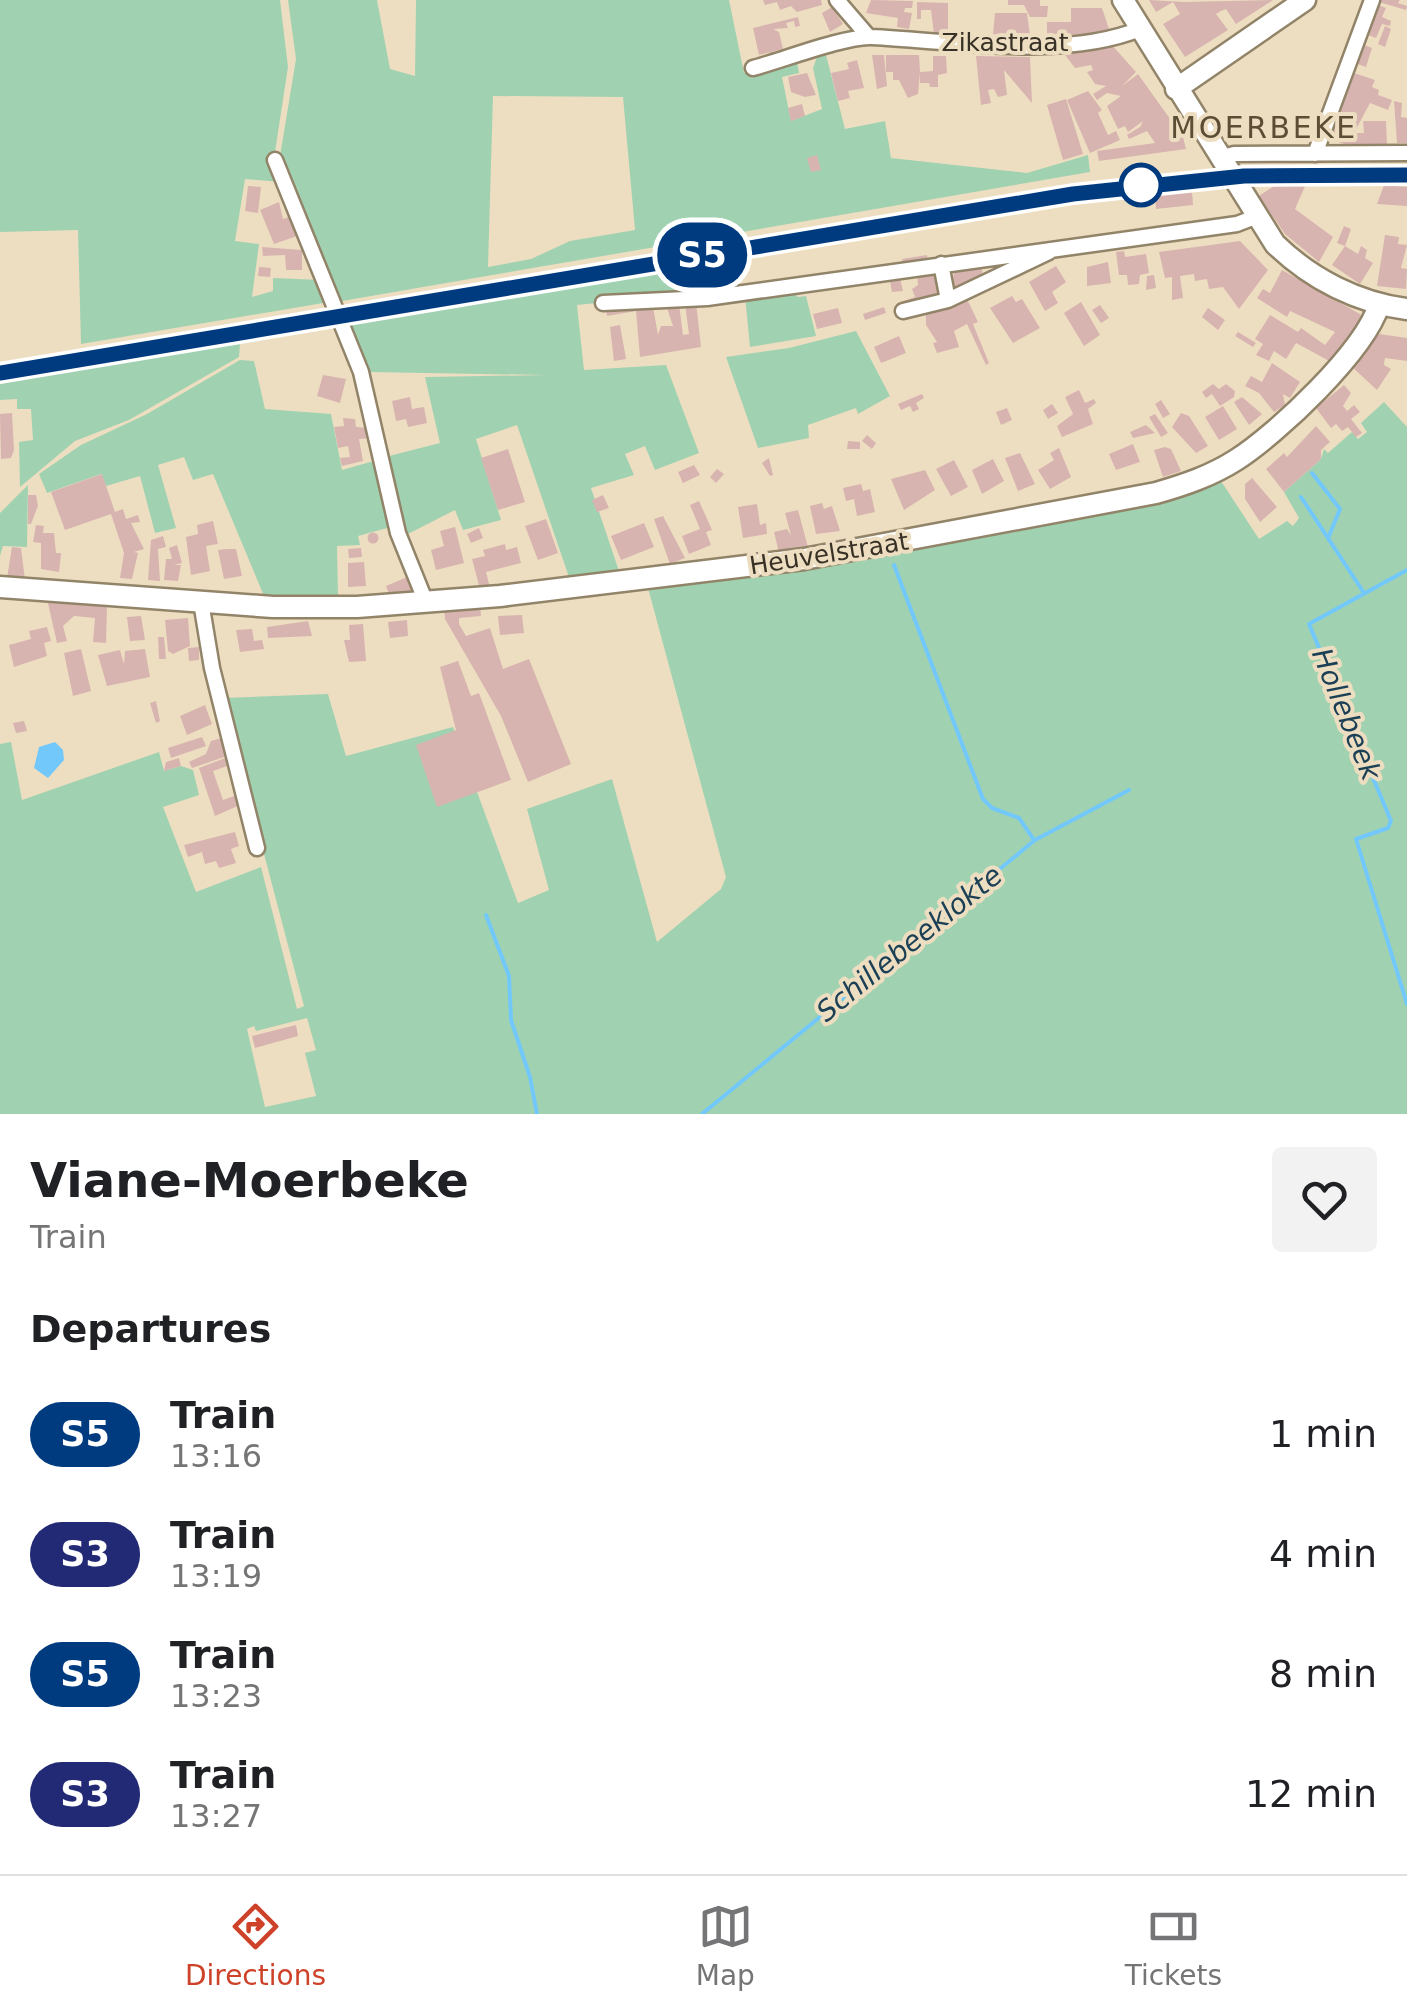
<!DOCTYPE html>
<style>
body{margin:0;font-family:"DejaVu Sans",sans-serif;background:#f2f2f2;color:#202124;height:100vh;display:flex;flex-direction:column;font-size:38px;white-space:nowrap}
*{box-sizing:border-box;margin:0}
p{font-size:32px;color:#757577}
.icon{flex:none;width:55px;height:55px;fill:none;stroke:currentColor;stroke-width:2;stroke-linecap:round;stroke-linejoin:round}
.map{position:relative;height:1114px;overflow:hidden}
.sheet{display:flex;flex-direction:column;background:#fff;flex:1}
.sheet>*{flex:none}
.badge{padding:0 20px;border-radius:32px;font-size:35px;line-height:65px}
.map>.badge{position:absolute;translate:-50% -50%;box-shadow:0 0 0 5px #fff}
h2{padding:0 30px;font-size:38px;line-height:90px}
.round{display:grid;place-items:center;flex:none;width:105px;height:105px;border-radius:10px;background:#f2f2f2}
.headline{display:flex;align-items:center;justify-content:space-between;height:170px;padding:0 30px}
h1{font-size:48px;font-weight:800;line-height:75px}
ul{padding:0;list-style:none}
li{display:flex;align-items:center;gap:30px;height:120px;padding:0 30px}
li div{flex:1}
li b{display:block;font-size:38px}
li em{font-style:normal}
li .badge{min-width:110px;font-weight:700;text-align:center}
.tab-bar{display:flex;justify-content:space-around;align-items:center;height:140px;border-top:2px solid #e0e0e0;background:#fff;font-size:28px;color:#757577}
.tab-bar a{display:grid;justify-items:center;gap:5px}
.tab-bar .current{color:#cd4229}
.map>svg:first-child{display:block}
</style>
<div class="map">
<svg width="1407" height="1114" viewBox="0 0 1407 1114">
<rect width="100%" height="100%" fill="#eedec1"/>
<path fill="#a0d2b1" fill-rule="evenodd" d="M0 0H280L288 67 275 152 281 182 245 179 235 241 259 244 252 297 273 291V278L321 280 329 302 81 344 78 230 0 232Z
M288 0H377L390 69 415 76 416 0H729L744 73 797 62 799 73 782 77 791 121 822 109 813 68 817 57 826 55 845 129 885 121 891 158 1027 173 1088 155 1090 172 342 301 280 156 296 59ZM493 96 623 97 635 230 570 241 531 259 488 267Z
M720 263 724 290 577 305 584 370 666 365 699 453 655 470 645 446 625 454 634 475 591 488 620 574 570 580 517 425 476 439 501 520 463 530 455 510 402 537 389 456 440 443 425 377 547 375 368 372 348 321Z
M795 289 797 297 806 296 816 336 750 347 745 296Z
M338 322 342 326 240 344 239 357 129 420 75 441 20 487 19 442 33 440 31 409H17V399L0 400V384Z
M856 331 890 396 858 414 856 408 808 425 809 438 758 448 726 357 789 348Z
M240 360 254 361 265 409 331 414 342 470 381 459 391 527 358 536 360 545 337 546 338 596H264L213 474 193 480 184 457 158 465 176 528 155 533 140 476 106 486 101 474 47 493 39 474 81 445 147 414Z
M1384 402 1407 427V1114H0V744L11 742 22 800 159 752 164 771 181 766 193 770 199 795 163 807 196 892 261 867 297 1009 304 1006 223 698 328 694 346 756 453 727 518 903 549 890 527 809 612 779 657 942 721 889 726 877 648 588 948 541 1178 496 1221 481 1259 539 1287 521 1293 526 1299 518 1284 492 1321 459 1324 449 1328 453 1352 432 1358 439 1367 432 1361 423ZM307 1018 316 1050 305 1053 316 1096 265 1107 247 1029 254 1026 256 1031Z
M28 485 27 547 3 546 0 556V513Z"/>
<path fill="#72c8fb" d="M55 742 63 750 64 760 48 778 34 768 39 747Z"/>
<g fill="none" stroke-linecap="round" stroke-linejoin="round">
<path stroke="#72c8fb" stroke-width="4" d="M1312 473 1340 509 1329 536
M1301 497 1364 593
M894 565 983 799 992 808 1019 818 1034 840
M1407 570 1309 624 1391 821 1388 828 1356 839 1407 1004
M486 915 509 976 511 1020 530 1077 537 1114
M702 1114 1035 840 1129 790"/>
</g>
<path fill="#d8b4b0" d="M763 0H821L822 5 797 12 791 6 780 10 777 2 765 5Z
M871 0 913 1 912 8H905L904 12 912 13 909 29 897 27 898 18 866 13Z
M1008 0H1040V6H1048L1047 17H1030L1024 5H1008Z
M1149 0 1184 2 1273 0 1236 24 1226 9 1221 11 1216 14 1228 30 1185 57 1163 24 1180 14 1173 2 1156 12Z
M1372 0H1400L1398 3 1407 6 1406 10Z
M917 2 948 3V35L934 34 931 10H921V19H917Z
M1375 4 1386 8 1382 17 1391 21 1390 26 1382 24 1376 38 1363 33Z
M832 7 843 24 830 32 822 13Z
M1071 8H1102L1110 32 1107 36 1047 38V22H1071Z
M995 13H1027L1030 35 993 34Z
M798 17 800 26 795 27 794 21 786 23 788 28 773 29 779 32 783 49 759 55 753 28Z
M1385 26 1391 29 1385 47 1378 44Z
M1359 43 1372 48 1366 67 1352 62Z
M1111 44 1136 72 1122 86 1138 74 1183 137 1186 149 1099 161 1097 151 1155 143 1147 131 1129 139 1127 135 1140 127 1143 121 1128 132 1125 126 1118 129 1107 106 1121 96 1107 93 1097 100 1093 94 1106 86 1095 84 1087 72 1093 70 1091 65 1075 68 1059 47Z
M872 55H884L887 86 877 89Z
M886 55H919L920 72 933 71V56H946L947 73 938 75V87H930L929 83H920V72L918 94 908 98 899 80H893V72H886Z
M976 56 1030 57 1032 103 1004 70 1007 95 998 97 994 89 988 90 991 103 981 105Z
M857 60 864 88 848 91 850 98 838 101 831 73 849 69 847 63Z
M1348 71 1375 80 1372 87 1379 90 1378 95 1392 100 1388 110 1370 103 1354 133H1364L1363 121H1386L1387 145 1350 146 1324 137Z
M807 73 816 95 805 97 791 92 788 77Z
M1088 91 1102 110 1098 113 1108 135 1116 131 1120 140 1090 153 1067 100Z
M1066 99 1083 154 1063 160 1047 105Z
M1394 101 1402 103 1401 117 1407 118V143H1397Z
M802 104 805 116 791 121 788 108Z
M817 155 821 170 811 172 807 158Z
M1277 184H1306L1295 209 1333 237 1319 262 1285 234 1259 196Z
M1384 185 1407 187V206L1377 204Z
M248 186 261 187 258 213 245 211Z
M1192 191 1193 205 1156 209 1155 195Z
M279 202 283 219 289 217 297 236 274 244 260 210Z
M1344 226 1351 229 1345 246 1358 254 1361 246 1367 250 1365 258 1373 263 1360 284 1332 265 1345 246 1337 243Z
M1385 235 1399 237 1398 244 1407 245 1401 268 1407 269 1406 289 1377 286Z
M1240 241 1268 270 1239 309 1223 287 1209 289 1207 279 1195 281 1194 274 1180 276 1183 298 1172 300V277L1165 278 1159 252Z
M262 247 302 250V270H286L285 255 263 256Z
M1124 251 1125 257 1146 254 1149 273 1140 275 1139 284 1128 285 1127 275H1119L1116 252Z
M927 255 928 262 903 265 902 259Z
M1108 262 1111 283 1087 286V267Z
M981 266 984 281 951 291 955 268Z
M1056 266 1066 282 1052 292 1058 303 1045 311 1029 282Z
M259 267 271 268 270 277 258 276Z
M1282 270 1360 314 1362 318 1333 363 1296 343 1286 359 1274 351 1269 361 1256 355 1263 344 1255 339 1270 315 1298 332 1301 328 1325 345 1335 332 1290 311 1287 317 1257 298 1263 289 1270 293Z
M926 271 933 273 939 292 903 308 901 302 915 297 912 289 918 285 917 274Z
M899 274 903 291 892 292 889 275Z
M1154 275 1156 288 1146 290 1147 276Z
M1012 296 1016 302 1022 299 1040 328 1013 343 990 308Z
M966 297 978 322 973 324 989 363 986 365 967 324 954 331 959 347 937 353 933 343 937 342 926 325V314Z
M696 302 701 347 640 357 636 311 607 316 606 307H653L658 335 661 326H673L666 305 679 304 683 335 689 334 685 304Z
M1081 302 1100 335 1084 346 1064 313Z
M1100 305 1109 318 1101 323 1092 310Z
M884 307 886 313 865 320 863 314Z
M838 308 842 323 817 329 813 314Z
M1208 308 1225 320 1218 330 1202 317Z
M620 325 626 359 614 361 610 327Z
M1238 332 1256 343 1253 347 1235 336Z
M1379 334 1407 338V361L1385 358 1384 365 1391 369 1377 390 1352 367Z
M899 336 906 353 881 363 874 347Z
M1272 363 1300 382 1290 398 1283 394 1285 405 1274 412 1259 393 1245 386 1251 376 1262 382Z
M323 375 346 379 340 403 317 396Z
M1213 384 1219 389 1226 384 1235 391 1234 397 1220 406 1212 394 1206 398 1202 392Z
M1344 385 1351 393 1343 406 1347 411 1354 405 1360 412 1351 419 1362 433 1356 437 1348 427 1342 431 1336 424 1331 428 1316 408Z
M1079 390 1085 403 1094 399 1096 403 1088 409 1093 424 1062 437 1057 426 1073 414 1065 397Z
M922 394 924 398 916 403 919 409 913 412 910 406 901 410 898 404Z
M410 397 412 409 424 407 427 423 408 427 406 419 396 421 392 401Z
M1242 397 1262 414 1249 425 1234 402Z
M1161 400 1170 414 1163 418 1155 404Z
M1052 404 1058 413 1048 419 1043 410Z
M1223 406 1237 429 1219 440 1205 417Z
M1007 408 1012 420 1001 425 996 412Z
M12 413 14 450 11 458 1 459 0 414Z
M1181 413 1189 416 1208 446 1196 453 1172 427Z
M1155 414 1168 433 1161 437 1149 417Z
M343 418 355 419 356 427 372 428 374 438 359 439 363 461 342 466 340 458 350 457 348 446 338 448 334 427 344 426Z
M1146 425 1155 433 1133 438 1130 432Z
M1316 426 1330 442 1321 450V459L1284 492 1266 469 1284 453 1287 457Z
M867 435 876 443 872 449 862 441Z
M848 441 860 442V449H847Z
M1133 444 1140 462 1116 470 1109 454Z
M1165 447 1171 449 1181 471 1163 477 1154 450Z
M1059 448 1071 477 1050 489 1038 470 1054 460 1050 453Z
M508 449 525 502 498 510 481 458Z
M1020 453 1035 484 1018 491 1005 458Z
M769 458 773 475 770 476 762 463Z
M993 459 1004 481 982 494 972 470Z
M954 460 968 487 951 496 936 469Z
M694 465 700 475 683 483 678 472Z
M717 469 724 474 716 483 710 477Z
M925 470 935 490 904 510 891 479Z
M102 474 115 512 123 509 126 519 138 515 140 522 131 523 144 549 134 552 138 553 132 579 120 578 124 553 111 514 65 530 51 492Z
M1252 478 1277 507 1260 522 1245 499V484Z
M861 484 863 491 870 489 875 512 857 516 854 499 846 501 843 488Z
M28 495H36L38 506 31 524H28Z
M603 495 609 508 597 512 592 500Z
M699 501 712 530 706 532 711 545 689 554 682 536 700 529 690 505Z
M822 503 824 509 832 506 840 531 816 534 810 506Z
M757 504 760 525 766 523 767 534 743 538 738 507Z
M798 510 808 547 779 553 774 532 787 529 791 535 785 513Z
M663 516 685 558 670 564 654 519Z
M546 519 558 553 538 560 525 526Z
M213 521 218 544 206 546 210 571 191 575 186 537 198 534 197 525Z
M644 523 654 547 621 560 611 536Z
M36 525 44 526 43 533H54L56 553H61L59 572 41 569V543L33 542Z
M455 527 464 563 436 570 431 550 444 546 440 531Z
M479 528 483 538 471 543 467 534Z
M367.5 538a5.5 5.5 0 1 1 11 0a5.5 5.5 0 1 1-11 0Z
M163 536 166 547 158 549 160 581 148 580 151 540Z
M505 544 506 550 517 547 521 563 486 572 490 588 480 589 472 559 485 556 483 550Z
M177 545 182 563 174 565H181L178 581 164 580 166 559H172L169 548Z
M12 547 21 548 25 580 7 578Z
M361 548 362 557 349 558 348 549Z
M227 549H236L242 576 224 579 218 550Z
M364 562 366 586 348 587V563Z
M412 575 416 589 390 597 386 586Z
M47 599 107 605 106 643 93 642 95 618 74 616 63 626 67 641 57 643Z
M480 603 481 616 459 618V624L466 636 490 628 503 669 529 659 571 764 528 782 501 716 445 619 444 607Z
M522 615 524 633 500 635 498 616Z
M141 616 145 640 130 641 127 617Z
M188 618 190 646 173 654 168 651 165 620Z
M407 620 408 636 390 638 388 622Z
M308 621 312 636 268 638 267 627Z
M363 624 366 661 349 662 344 640H350L349 625Z
M47 627 51 641 44 643 47 656 14 667 9 645 31 639 29 631Z
M252 629 254 641 262 640 264 649 240 652 236 630Z
M158 637H164L166 659H159Z
M199 647V660L189 661 188 648Z
M81 649 91 691 73 696 64 653Z
M145 649 150 677 107 686 98 655 120 650 124 664 125 651Z
M458 661 471 696 479 693 511 780 437 807 416 745 456 730 440 667Z
M156 701 160 721 156 723 150 703Z
M205 705 212 724 187 735 180 716Z
M24 721 27 731 16 733 13 723Z
M202 737 206 746 171 758 168 748Z
M225 737 230 755 192 768 189 762 206 754 211 741Z
M228 757 230 765 213 771 223 800 237 795 240 805 215 816 199 768Z
M179 758 181 766 164 771 166 762Z
M235 832 239 846 231 849 236 863 219 868 216 861 205 864 202 852 188 857 184 845Z
M296 1025 298 1036 255 1048 252 1036Z"/>
<g fill="none" stroke-linecap="round" stroke-linejoin="round">
<g stroke="#928469" stroke-width="19">
<path id="street" d="M837 0 868 36
M753 68C780 61 848 35 872 37 954 41 1063 60 1140 29
M1315 154 1372 0
M1219 158 1234 154 1407 153
M275 160 361 372 398 533 425 600
M941 264 948 300
M603 303 707 298 1237 224 1255 217
M903 311 948 300 1049 252
M201 602 212 668 257 848"/>
</g>
<g stroke="#928469" stroke-width="25">
<path id="secondary" d="M1123 0 1275 244C1311 279 1358 303 1407 309
M1176 89 1305 0
M0 587 273 607H357L500 596 804 559 1156 493C1184 485 1211 476 1236 460 1278 433 1364 352 1379 305"/>
</g>
<use href="#street" stroke="#fff" stroke-width="14"/>
<use href="#secondary" stroke="#fff" stroke-width="20"/>
<g stroke="#897e6b" stroke-width="8">
<path id="rail" d="M0 373 1073 194 1244 176 1407 175"/>
</g>
<use href="#rail" stroke="#eedec1" stroke-width="4" stroke-dasharray="11" stroke-linecap="butt"/>
</g>
<g fill="none" stroke-linecap="round" stroke-linejoin="round">
<g stroke="#fff" stroke-width="22">
<path id="line" d="M0 373 1073 194 1244 176 1407 175"/>
</g>
<use href="#line" stroke="#003b80" stroke-width="15"/>
</g>
<circle fill="#fff" stroke="#003b80" stroke-width="5" cx="1141" cy="185" r="20"/>
<g text-anchor="middle" stroke-width="8" stroke-linejoin="round" paint-order="stroke">
<g font-size="25" fill="#383126" stroke="#eedec1">
<text x="1005" y="51">Zikastraat</text>
<text transform="translate(829 553) rotate(-9)" y="9">Heuvelstraat</text>
</g>
<g font-size="28" font-style="italic" fill="#1b4055" stroke="#eedec1">
<text transform="translate(1347 714) rotate(68)" y="10">Hollebeek</text>
<text transform="translate(909 943) rotate(-39)" y="10">Schillebeeklokte</text>
</g>
<g font-size="30" letter-spacing="2.5" fill="#5c4e35" stroke="#eedec1">
<text x="1264" y="138">MOERBEKE</text>
</g>
</g>
</svg>
<b class="badge" style="left:702px;top:255px;background:#003b80;color:#fff">S5</b>
</div>
<section class="sheet">
<div class="headline"><div><h1>Viane-Moerbeke</h1><p>Train</p></div><a class="round"><svg class="icon" aria-label="heart" viewBox="0 0 24 24"><path d="M12 20l-8-8c-3-5 5-10 8-4 3-6 11-1 8 4z"/></svg></a></div>
<h2>Departures</h2>
<ul>
<li><span class="badge" style="background:#003b80;color:#fff">S5</span><div><b>Train</b><p>13:16</p></div><em>1 min</em></li>
<li><span class="badge" style="background:#222975;color:#fff">S3</span><div><b>Train</b><p>13:19</p></div><em>4 min</em></li>
<li><span class="badge" style="background:#003b80;color:#fff">S5</span><div><b>Train</b><p>13:23</p></div><em>8 min</em></li>
<li><span class="badge" style="background:#222975;color:#fff">S3</span><div><b>Train</b><p>13:27</p></div><em>12 min</em></li>
</ul>
</section>
<nav class="tab-bar">
<a class="current"><svg class="icon" aria-label="directions" viewBox="0 0 24 24"><path d="M12 3l9 9-9 9-9-9zM9 14v-3h6M13 9l2 2-2 2"/></svg>Directions</a>
<a><svg class="icon" aria-label="map" viewBox="0 0 24 24"><path d="M3 6l6-2 6 2 6-2v14l-6 2-6-2-6 2zM9 4v14M15 6v14"/></svg>Map</a>
<a><svg class="icon" aria-label="tickets" viewBox="0 0 24 24"><path d="M3 7h18v10H3zM15 7v10"/></svg>Tickets</a>
</nav>
